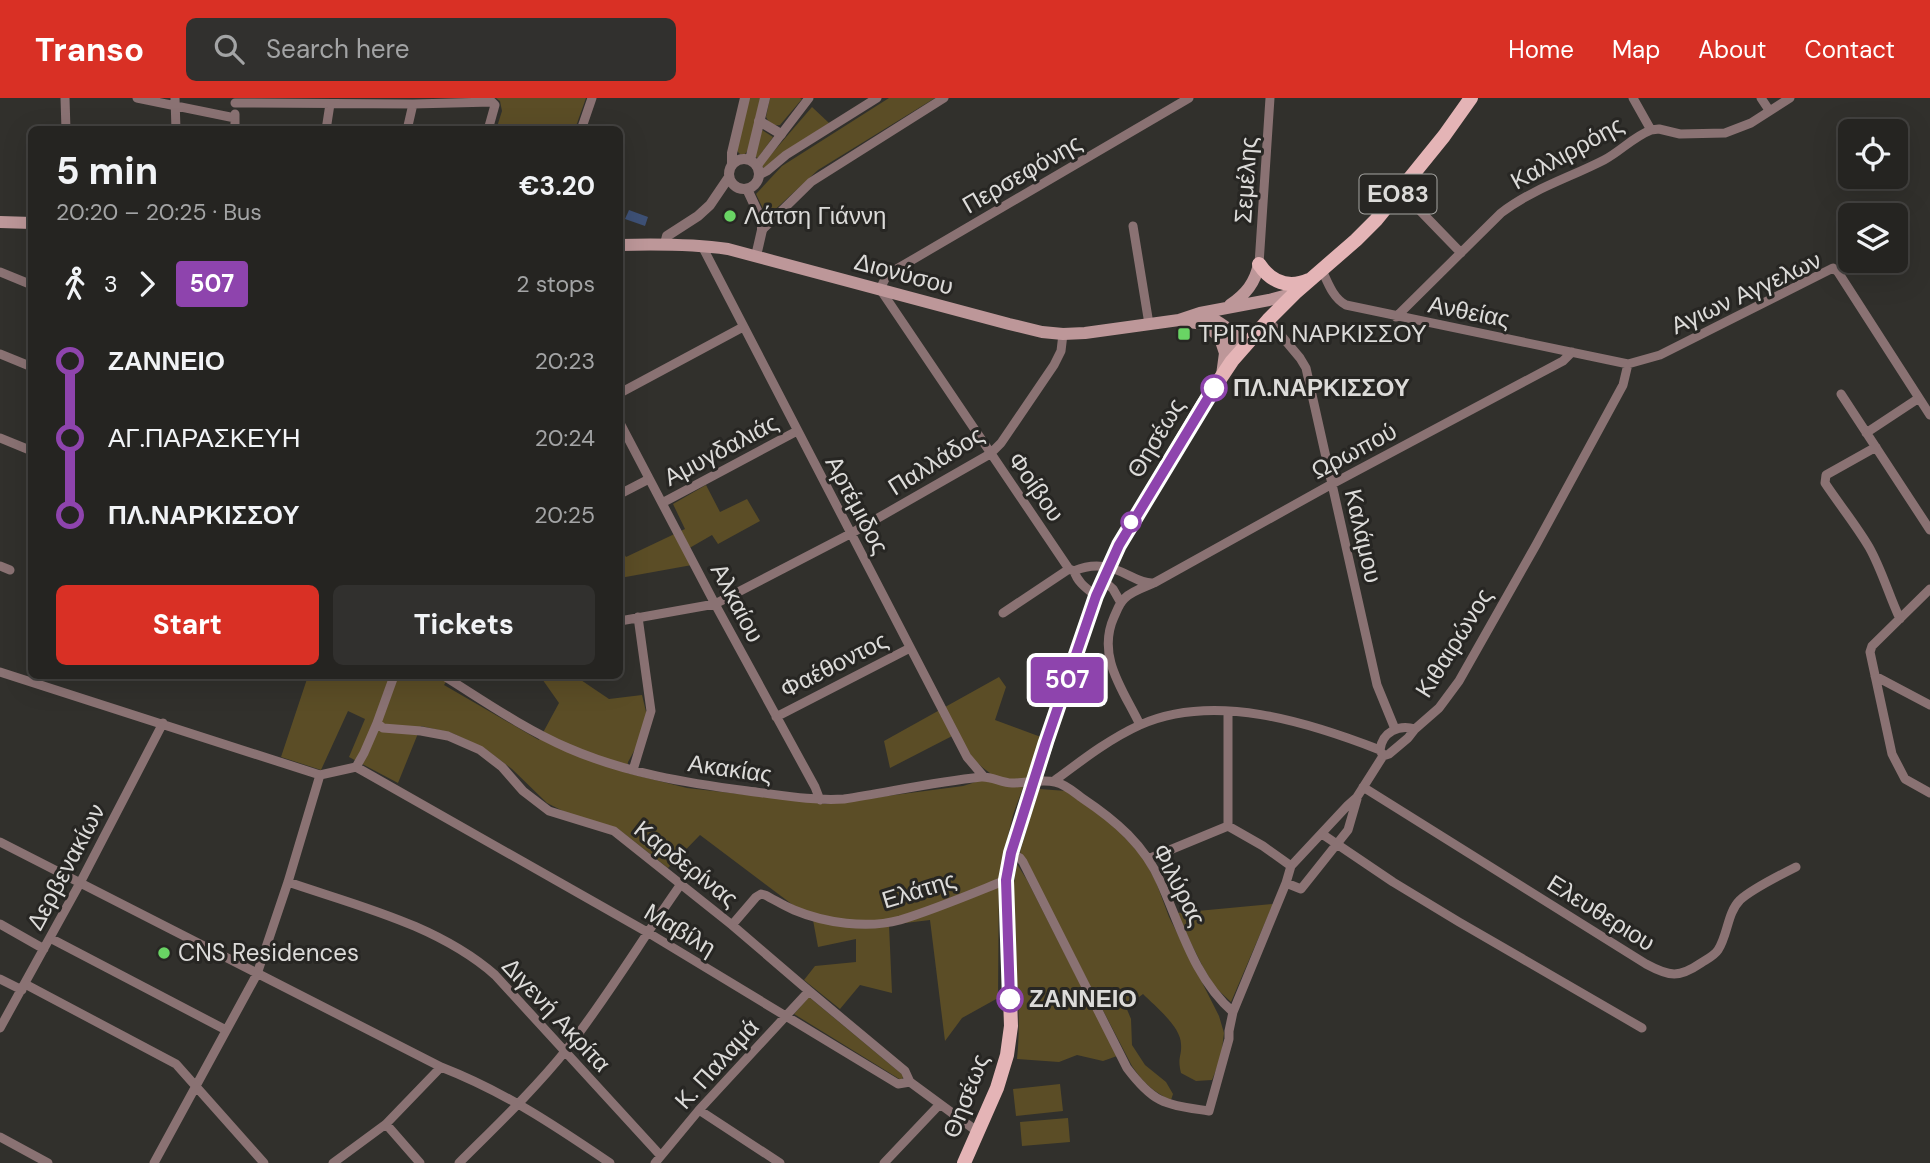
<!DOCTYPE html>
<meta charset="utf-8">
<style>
body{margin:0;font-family:"DM Sans",sans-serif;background:#31302e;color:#f1f3f6;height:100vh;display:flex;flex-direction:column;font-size:26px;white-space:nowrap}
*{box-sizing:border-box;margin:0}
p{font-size:23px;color:#a3a4a5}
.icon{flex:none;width:38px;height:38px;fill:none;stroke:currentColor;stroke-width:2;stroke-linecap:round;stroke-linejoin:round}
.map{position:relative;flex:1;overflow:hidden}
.drawer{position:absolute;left:28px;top:28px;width:595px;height:553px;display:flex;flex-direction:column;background:#252421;border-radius:10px;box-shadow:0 7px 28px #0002,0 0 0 2px #42413f}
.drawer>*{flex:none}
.badge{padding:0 14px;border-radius:5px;font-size:24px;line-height:46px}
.fabs{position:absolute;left:1838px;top:21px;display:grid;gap:14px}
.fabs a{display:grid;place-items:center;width:70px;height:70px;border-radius:10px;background:#252421;box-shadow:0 7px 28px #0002,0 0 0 2px #42413f;font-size:35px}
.map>.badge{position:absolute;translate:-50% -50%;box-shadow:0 0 0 4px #fff}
.legs{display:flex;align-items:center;gap:10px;height:77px;padding:0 28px;font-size:23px}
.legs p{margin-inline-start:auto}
.headline{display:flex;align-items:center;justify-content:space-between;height:119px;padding:0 28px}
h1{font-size:38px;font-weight:700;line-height:52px}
.button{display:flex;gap:14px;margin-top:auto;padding:14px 28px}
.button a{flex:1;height:80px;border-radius:10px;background:#d93025;color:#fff;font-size:28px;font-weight:700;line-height:80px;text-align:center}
.button a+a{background:#31302e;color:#f1f3f6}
ul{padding:0 28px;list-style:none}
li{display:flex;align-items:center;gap:24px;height:77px;font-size:26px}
li i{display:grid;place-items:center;width:10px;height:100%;margin:0 9px;background:currentColor}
li i::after{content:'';width:18px;height:18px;margin:-9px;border:5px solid;border-radius:50%;background:#252421}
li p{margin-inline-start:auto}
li:first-child i{background:linear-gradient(#0000 50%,currentColor 0)}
li:last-child i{background:linear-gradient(currentColor 50%,#0000 0)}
header{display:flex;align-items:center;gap:42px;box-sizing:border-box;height:98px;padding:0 35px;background:#d93025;color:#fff}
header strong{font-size:33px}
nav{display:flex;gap:38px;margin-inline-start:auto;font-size:24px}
.search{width:490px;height:63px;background:#31302e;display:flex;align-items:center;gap:18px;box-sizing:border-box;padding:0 24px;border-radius:10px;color:#a3a4a5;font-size:26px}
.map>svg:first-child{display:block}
</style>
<header>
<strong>Transo</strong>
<div class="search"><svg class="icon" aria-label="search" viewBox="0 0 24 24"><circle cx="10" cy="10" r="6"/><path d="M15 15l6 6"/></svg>Search here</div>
<nav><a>Home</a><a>Map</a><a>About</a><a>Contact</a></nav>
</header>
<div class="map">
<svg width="1930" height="1065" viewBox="0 0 1930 1065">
<rect width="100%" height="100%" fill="#31302c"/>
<path fill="#5b4d26" d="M496 0H586L575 31 496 32 502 13 500 3Z
M748 0H761L748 52 745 56H740L737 53Z
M770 0H800L802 1 780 27C772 28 769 25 766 19Z
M889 0H935L818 72 767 119 756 96 782 68Z
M812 9 829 25 780 57 764 71 762 67Z
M762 32 773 39 758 60 755 59Z
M706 387 720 414 747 401 760 423 718 446 712 437 686 452 692 467 620 480V448L626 459 685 431 673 406Z
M308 578H450L444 587 539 642 559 605 540 578H575L609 601 642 597 649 626 628 664 627 675 687 690 826 706 963 688 988 680 990 675C973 664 967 652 958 635L890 670 884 643 999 579 1006 589 995 622 1041 639 1013 717 999 776 998 900 962 920 945 943 930 822 889 827 892 895 860 887 840 911 804 882 815 868 856 864V841L818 849 813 822 700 737 668 770 617 730 567 715 547 705 512 671 484 650 452 635 421 628 398 685 349 659 365 621 348 613 321 672 281 659Z
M1039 691 1067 693 1111 725 1142 758 1156 784 1169 819 1219 918 1224 935 1221 959 1212 982 1196 983 1181 975C1177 959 1182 959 1181 946 1181 929 1155 908 1143 896L1126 909 1131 921 1132 947 1145 967 1166 984 1173 996 1171 1002C1153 994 1143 984 1132 968L1033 778 1029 766 1020 754Z
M1017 766 1027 782 1117 958 1103 963 1077 957 1059 964 1017 961C1021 923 1017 885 1015 847 1014 820 1011 793 1017 766Z
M1273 806 1231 904 1215 889 1203 869 1176 815Z
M809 899 904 978 901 982 794 916Z
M1060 986 1063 1013 1016 1018 1013 991Z
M1068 1020 1070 1044 1022 1048 1020 1024Z"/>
<path fill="#3e5176" d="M629 112 648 119 645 128 625 121Z"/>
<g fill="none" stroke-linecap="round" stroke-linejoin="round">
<path stroke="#8a7273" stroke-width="9" d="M65 0 66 32
M137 0 235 20
M175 0 176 32
M1633 0 1651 32
M1761 0 1769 12
M235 5 413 6 492 4 495 7 488 32
M235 32V16
M326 32 330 6
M407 32 413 6
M581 32 592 0
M757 68 809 0
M759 77 767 73 786 57 877 0
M1401 93 1461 155
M1133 128 1149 226
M762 132 811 84 944 0
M702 148 967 659 984 679
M1259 166 1270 0
M1322 172C1328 185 1333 200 1346 207L1628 266 1660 257 1833 170 1838 174 1930 317
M0 174 32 187
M1396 219 1501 115C1532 91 1569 80 1604 62 1621 53 1633 39 1651 32L1659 31 1680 36 1725 35 1751 25 1790 0
M1268 222 1300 260 1306 270 1377 587 1395 631
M0 256 32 269
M620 295 743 229
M1841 296 1930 432
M620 325 715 506 815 689 820 702
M1866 335 1919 300
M0 340 32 353
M1876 349 1826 377 1825 385C1839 406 1856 427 1869 449 1882 472 1889 498 1900 521
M620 396 649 381
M662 405 797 333
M0 468 10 472
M1074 473C1095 464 1111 468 1130 478 1138 482 1144 485 1152 485
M1103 482 1113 491 1121 505
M1930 491 1872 548 1870 554 1892 656 1905 681 1930 695
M1096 498C1086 490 1078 485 1074 473L1069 471 880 191 886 179 895 172 1189 0
M1003 515 1069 471
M620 523 715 506 850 436 990 356 1001 345 1054 267 1061 253 1063 236
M0 574 320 677 356 669
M394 578 377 625 383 630 421 633 448 638 480 652 502 669 523 693 549 713 614 733 732 827 809 893 905 973 910 984
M444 578C484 603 524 631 568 650 625 675 687 685 748 693 781 697 811 703 844 701 889 694 935 684 981 679 991 678 1002 685 1012 685 1026 685 1042 681 1055 684 1065 686 1074 694 1082 700 1115 722 1145 747 1161 785 1181 830 1195 881 1233 914
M1875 578 1930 607
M776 619 910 550
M1140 627C1124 593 1096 559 1114 519 1117 513 1119 505 1125 500 1132 493 1145 489 1154 485L1332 386 1563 263 1572 254
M1380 652C1382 634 1399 626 1415 631
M356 669 647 834 898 986 910 984 978 1034
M356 669 364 655 377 625
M633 672 651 613 638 519
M1054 683C1081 663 1109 641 1140 627 1214 594 1308 624 1380 652L1383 658
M1363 689 1646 866C1670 879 1679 880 1701 865 1707 861 1714 858 1718 852 1728 837 1727 815 1740 802 1752 791 1782 776 1796 769
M1228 728V614
M1322 736 1393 784 1459 824 1642 930
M0 744 441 969C505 994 554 1027 610 1065
M1011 755 1020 760 1023 764 1127 970C1155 1007 1165 1006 1209 1013L1229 941V933L1233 914 1286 785 1291 768 1348 707 1357 699 1383 658 1389 656 1408 640 1415 631 1439 610 1459 583 1536 447 1623 287 1628 266
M1148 761 1228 728 1263 748 1291 768
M288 784C358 808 438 827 495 877L660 1057
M1286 785 1301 791 1348 732 1357 701
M0 826 44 851
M732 827 756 799 761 796 765 797C775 802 784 808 794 812 825 825 867 831 900 822 936 811 971 796 1006 782
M50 840 226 932
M0 881 22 892
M25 886 176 966 264 1065
M0 930 80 785 163 625
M699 1012 780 1065
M386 1026 420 1065
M0 1039 48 1065
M154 1065 257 876 288 784 320 677
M333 1065 386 1026 441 969
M459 1065C496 1028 534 992 567 951 608 898 642 841 681 786
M655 1065 699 1012 809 893
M884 1065 940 1006"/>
<path stroke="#8a7273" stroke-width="10" d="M759 23 781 36
M729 76a15 15 0 1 1 30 0a15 15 0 1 1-30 0Z
M750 62 765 0
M732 65V55L745 0
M747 91 762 123V132L756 158
M665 146 667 138 698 118 710 107 729 79"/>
<path stroke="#bd9799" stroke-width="12" d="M0 124 32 125
M620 147C656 146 692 146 728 151L1009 226 1042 234 1063 236 1085 235 1179 222 1200 215 1269 202 1295 195
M1230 207C1246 196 1255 185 1259 166
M1201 215C1215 221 1238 234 1242 251
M1182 223 1204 226 1234 250 1242 251
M1219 237 1225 255 1222 277"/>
<path stroke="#e4b4b6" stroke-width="14" d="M1259 166C1271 184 1288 191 1309 182
M964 1065 997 990 1007 957 1011 928 1006 782 1011 755 1053 624 1096 498 1119 447 1202 308 1232 263 1268 222 1295 195 1356 142 1376 122 1444 38 1471 0"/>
</g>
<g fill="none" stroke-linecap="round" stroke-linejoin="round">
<g stroke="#fff" stroke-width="16">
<path id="line-1" d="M1010 901 1006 782 1011 755 1046 644 1096 498 1119 447 1214 290"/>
</g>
<use href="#line-1" stroke="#8e44ad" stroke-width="10"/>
</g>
<g fill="#69d464" stroke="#272623" stroke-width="2.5">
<circle cx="730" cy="118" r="7"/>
<rect x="1177" y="229" width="14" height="14" rx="3.5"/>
<circle cx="164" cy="855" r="7"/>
</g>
<g fill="#fff" stroke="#8e44ad" stroke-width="3.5">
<circle cx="1214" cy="290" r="12"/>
<circle cx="1131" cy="424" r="9"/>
<circle cx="1010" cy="901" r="12"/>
</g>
<g text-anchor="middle" stroke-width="6" stroke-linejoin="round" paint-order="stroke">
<rect fill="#272623" stroke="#a6a5a2" stroke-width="2" x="1359.5" y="76.5" width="77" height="39" rx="5"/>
<g font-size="23" font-weight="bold" fill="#dcdbd9">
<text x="1398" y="104">ΕΟ83</text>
</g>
<g font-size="24" fill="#dcdbd9" stroke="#272623">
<text transform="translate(1567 55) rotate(-29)" y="8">Καλλιρρόης</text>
<text transform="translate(1022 76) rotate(-30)" y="8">Περσεφόνης</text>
<text transform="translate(1246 82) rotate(-86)" y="8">Σεμέλης</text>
<text transform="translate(904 176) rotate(15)" y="8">Διονύσου</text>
<text transform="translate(1746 195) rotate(-25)" y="8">Αγιων Αγγελων</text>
<text transform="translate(1469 214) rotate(11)" y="8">Ανθείας</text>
<text transform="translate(1156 340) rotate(-59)" y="8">Θησέως</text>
<text transform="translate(721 352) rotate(-28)" y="8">Αμυγδαλιάς</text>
<text transform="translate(1354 353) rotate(-28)" y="8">Ωρωπού</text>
<text transform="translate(936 363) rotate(-32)" y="8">Παλλάδος</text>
<text transform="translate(1036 389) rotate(55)" y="8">Φοίβου</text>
<text transform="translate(857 407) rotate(62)" y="8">Αρτέμιδος</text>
<text transform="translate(1363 438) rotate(77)" y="8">Καλάμου</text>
<text transform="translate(737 505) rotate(62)" y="8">Αλκαίου</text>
<text transform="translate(1454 545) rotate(-58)" y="8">Κιθαιρώνος</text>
<text transform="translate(834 567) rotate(-27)" y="8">Φαέθοντος</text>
<text transform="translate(730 671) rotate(8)" y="8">Ακακίας</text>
<text transform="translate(686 766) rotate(38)" y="8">Καρδερίνας</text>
<text transform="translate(66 769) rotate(-62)" y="8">Δερβενακίων</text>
<text transform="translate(1179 787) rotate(63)" y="8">Φιλύρας</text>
<text transform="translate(919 792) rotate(-17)" y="8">Ελάτης</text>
<text transform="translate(1601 815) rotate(32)" y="8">Ελευθεριου</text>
<text transform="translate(680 832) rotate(31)" y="8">Μαβίλη</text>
<text transform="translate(556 917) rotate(47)" y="8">Διγενή Ακρίτα</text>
<text transform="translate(717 966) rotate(-48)" y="8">Κ. Παλαμά</text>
<text transform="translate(966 998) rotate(-69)" y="8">Θησέως</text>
</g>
<g font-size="24" fill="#dcdbd9" stroke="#272623" text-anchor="start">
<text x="744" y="126">Λάτση Γιάννη</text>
<text x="1198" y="244">ΤΡΙΤΩΝ ΝΑΡΚΙΣΣΟΥ</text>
<text x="178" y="863">CNS Residences</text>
</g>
<g font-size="24" font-weight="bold" fill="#dcdbd9" stroke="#272623" text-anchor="start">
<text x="1233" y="298">ΠΛ.ΝΑΡΚΙΣΣΟΥ</text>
<text x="1029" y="909">ΖΑΝΝΕΙΟ</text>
</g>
</g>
</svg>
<div class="fabs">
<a><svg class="icon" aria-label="locate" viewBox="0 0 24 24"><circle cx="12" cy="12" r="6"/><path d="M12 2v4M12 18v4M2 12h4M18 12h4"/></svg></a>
<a><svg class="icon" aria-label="layers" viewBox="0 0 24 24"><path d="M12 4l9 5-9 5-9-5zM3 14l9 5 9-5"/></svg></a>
</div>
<b class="badge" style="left:1067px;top:582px;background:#8e44ad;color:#fff">507</b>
<section class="drawer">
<div class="headline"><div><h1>5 min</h1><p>20:20 – 20:25 · Bus</p></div><b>€3.20</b></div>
<div class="legs"><svg class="icon" aria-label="walk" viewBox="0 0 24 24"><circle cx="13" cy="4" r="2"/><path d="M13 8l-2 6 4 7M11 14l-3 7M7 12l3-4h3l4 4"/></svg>3<svg class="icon" aria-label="forward" viewBox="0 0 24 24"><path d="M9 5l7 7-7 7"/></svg><b class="badge" style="background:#8e44ad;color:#fff">507</b><p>2 stops</p></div>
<ul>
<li><i style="color:#8e44ad"></i><b>ΖΑΝΝΕΙΟ</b><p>20:23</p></li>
<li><i style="color:#8e44ad"></i><span>ΑΓ.ΠΑΡΑΣΚΕΥΗ</span><p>20:24</p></li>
<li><i style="color:#8e44ad"></i><b>ΠΛ.ΝΑΡΚΙΣΣΟΥ</b><p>20:25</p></li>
</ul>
<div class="button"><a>Start</a><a>Tickets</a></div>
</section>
</div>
